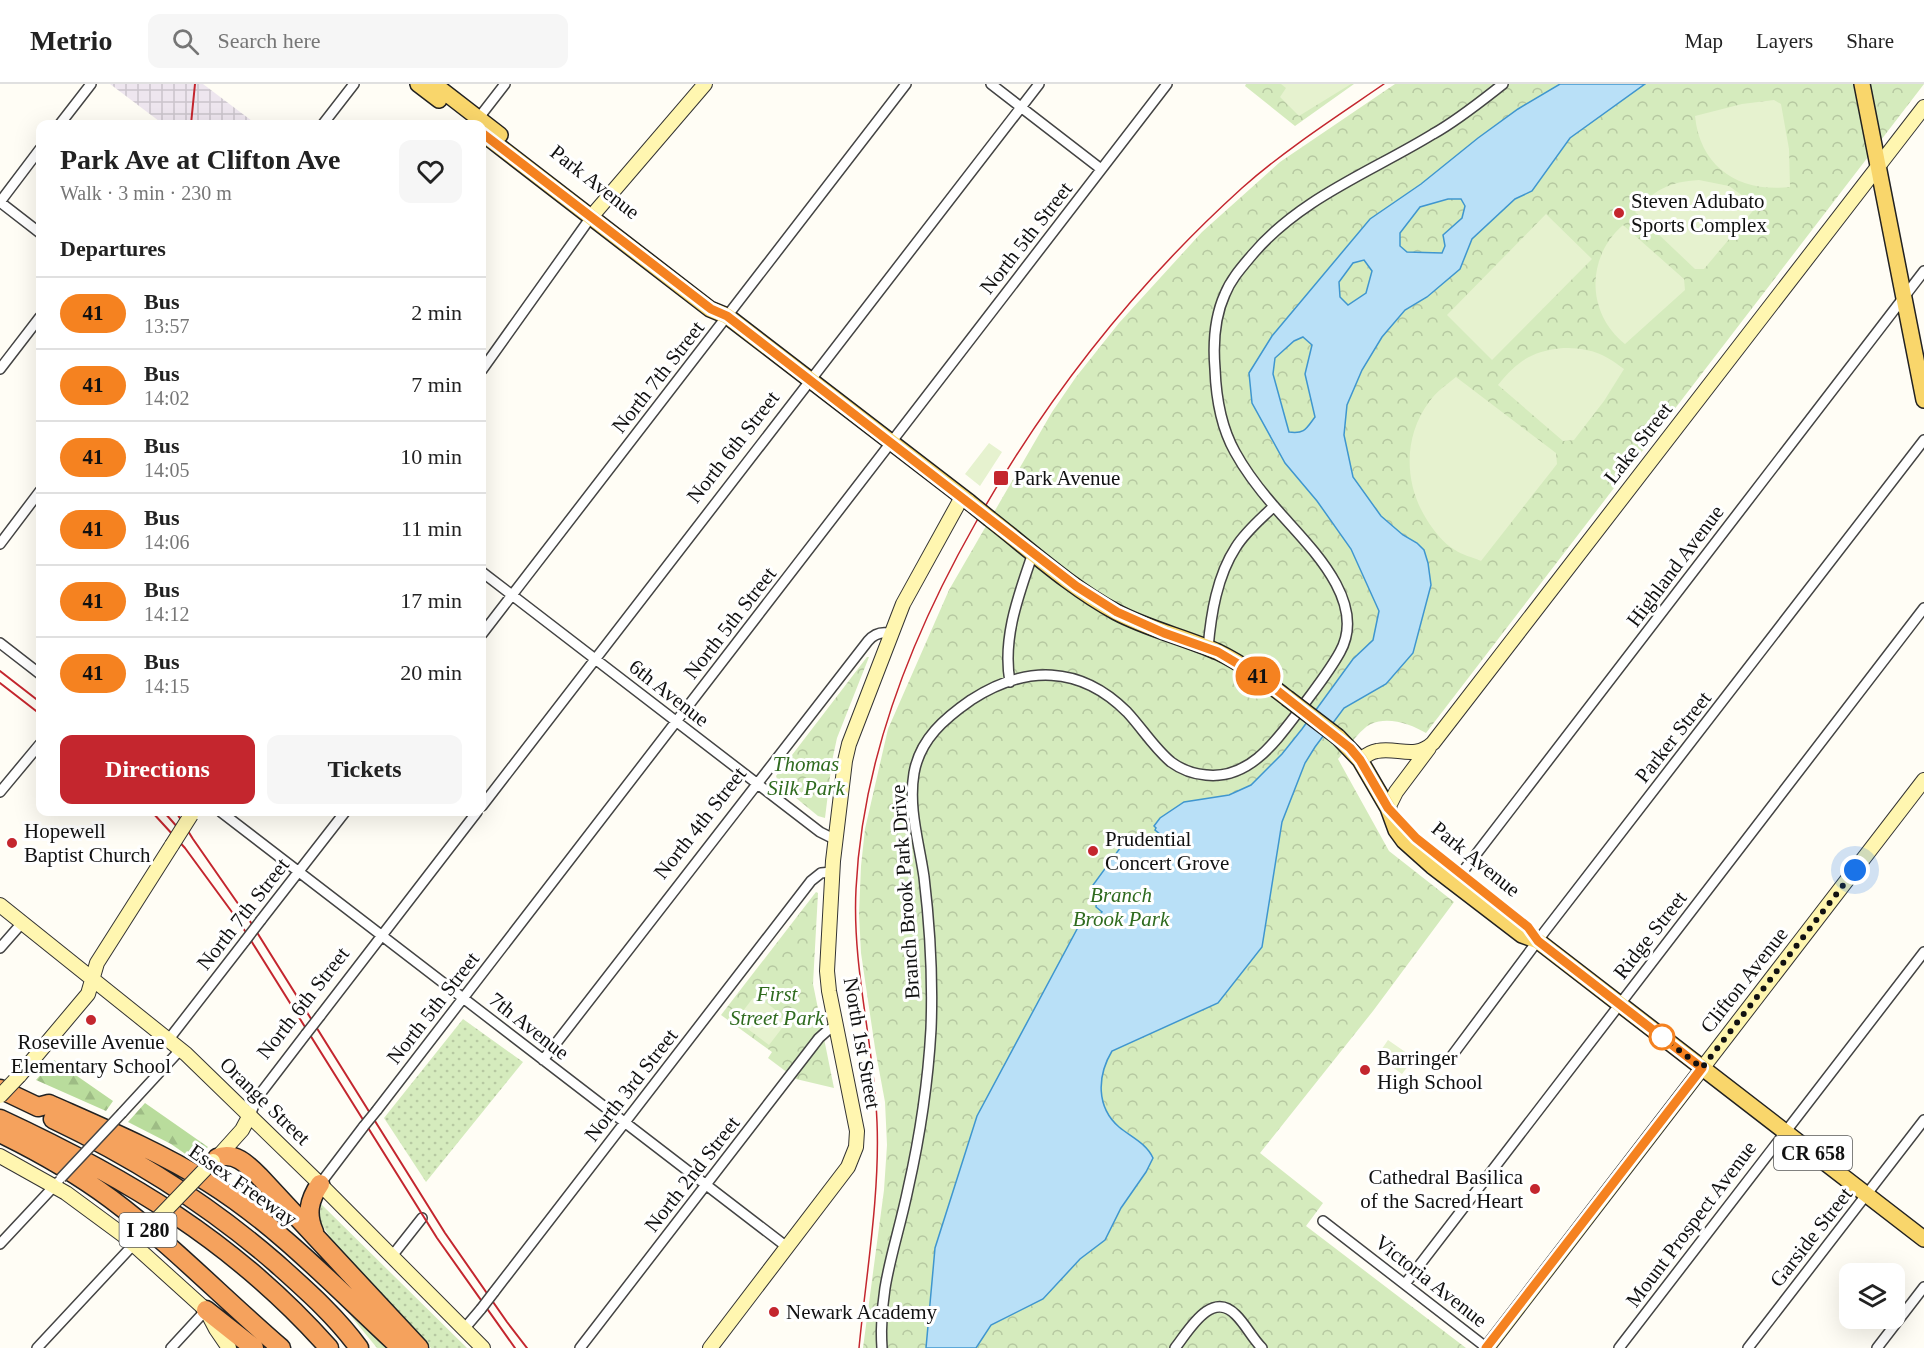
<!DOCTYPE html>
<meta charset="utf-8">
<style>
body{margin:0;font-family:Georgia,serif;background:#f6f6f6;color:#222;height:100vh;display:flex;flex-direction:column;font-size:22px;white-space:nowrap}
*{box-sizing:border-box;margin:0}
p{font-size:20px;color:#767676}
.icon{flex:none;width:33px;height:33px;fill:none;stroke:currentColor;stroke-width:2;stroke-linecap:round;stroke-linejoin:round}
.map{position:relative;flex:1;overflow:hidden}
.panel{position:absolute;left:36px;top:36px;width:450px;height:696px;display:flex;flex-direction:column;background:#fff;border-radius:12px;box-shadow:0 6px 24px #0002}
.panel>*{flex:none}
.badge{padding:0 12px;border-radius:20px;font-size:21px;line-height:39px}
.controls{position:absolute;left:1839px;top:1179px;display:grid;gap:12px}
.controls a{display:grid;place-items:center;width:66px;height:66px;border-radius:12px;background:#fff;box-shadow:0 6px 24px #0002;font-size:30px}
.you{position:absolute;width:30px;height:30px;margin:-15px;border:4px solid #fff;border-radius:50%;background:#1a73e8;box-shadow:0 0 0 9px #1a73e833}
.map>.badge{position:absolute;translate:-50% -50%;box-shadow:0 0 0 3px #fff}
h2{padding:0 24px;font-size:22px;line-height:54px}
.round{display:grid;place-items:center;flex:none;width:63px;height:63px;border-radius:12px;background:#f6f6f6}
.overview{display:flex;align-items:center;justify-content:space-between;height:102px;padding:0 24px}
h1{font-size:28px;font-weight:700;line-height:45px}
.primary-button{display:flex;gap:12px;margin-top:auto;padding:12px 24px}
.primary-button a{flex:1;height:69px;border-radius:12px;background:#c4262e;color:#fff;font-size:24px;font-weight:700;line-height:69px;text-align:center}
.primary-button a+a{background:#f6f6f6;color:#222}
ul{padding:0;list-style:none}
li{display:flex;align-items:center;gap:18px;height:72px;padding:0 24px;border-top:2px solid #e0e0e0}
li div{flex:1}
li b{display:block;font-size:22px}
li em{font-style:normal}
li .badge{min-width:66px;font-weight:700;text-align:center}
header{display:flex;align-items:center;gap:36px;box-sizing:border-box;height:84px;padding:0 30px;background:#fff;border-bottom:2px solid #e0e0e0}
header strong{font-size:28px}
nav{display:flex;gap:33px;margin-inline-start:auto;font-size:21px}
.search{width:420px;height:54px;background:#f6f6f6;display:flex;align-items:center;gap:15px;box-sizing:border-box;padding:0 21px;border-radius:12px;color:#767676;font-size:22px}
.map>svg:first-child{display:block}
</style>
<header>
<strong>Metrio</strong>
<div class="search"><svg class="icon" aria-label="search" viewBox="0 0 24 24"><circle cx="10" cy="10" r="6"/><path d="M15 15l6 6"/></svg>Search here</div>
<nav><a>Map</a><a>Layers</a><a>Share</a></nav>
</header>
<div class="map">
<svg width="1924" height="1264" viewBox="0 0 1924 1264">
<defs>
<pattern id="industrial-grid" width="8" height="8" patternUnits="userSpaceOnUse" patternTransform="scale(1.5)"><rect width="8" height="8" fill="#eee6ef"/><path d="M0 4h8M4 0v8" fill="none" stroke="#cbc4cc"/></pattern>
<pattern id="grass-dots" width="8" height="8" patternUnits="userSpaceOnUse" patternTransform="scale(1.5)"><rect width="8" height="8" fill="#d5ebbd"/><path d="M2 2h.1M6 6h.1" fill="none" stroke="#b6c8a1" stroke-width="1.8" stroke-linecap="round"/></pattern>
<pattern id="forest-firs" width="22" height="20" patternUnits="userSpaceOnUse" patternTransform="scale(1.5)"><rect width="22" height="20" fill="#b9dc9c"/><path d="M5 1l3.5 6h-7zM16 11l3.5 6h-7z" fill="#9ebc85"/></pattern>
<pattern id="park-crowns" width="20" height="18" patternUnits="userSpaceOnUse" patternTransform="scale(1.5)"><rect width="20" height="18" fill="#d5ebbd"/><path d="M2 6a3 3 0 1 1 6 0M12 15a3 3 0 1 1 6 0" fill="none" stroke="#b6c8a1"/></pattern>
</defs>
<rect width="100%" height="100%" fill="#fffdf5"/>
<path fill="url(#industrial-grid)" d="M110 0H203L256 40H163Z"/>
<path fill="url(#grass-dots)" d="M463 935 523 978 426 1098 384 1034Z
M321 1120 467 1264H431L340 1169 319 1136Z
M350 1231 388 1264H377Z"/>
<path fill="url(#forest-firs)" d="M54 976 113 1017 106 1027 36 996Z
M145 1019 208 1063 194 1076 171 1060 128 1038Z"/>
<path fill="url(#park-crowns)" d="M1246 0H1354L1295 42 1245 2Z
M1395 0H1924L1426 649C1411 640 1388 632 1371 640 1361 644 1346 666 1338 675L1389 767 1454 818 1373 927 1260 1069 1323 1119 1306 1142 1466 1264H863L884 1106 887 1061 885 1018 875 964 861 869 859 830 861 782 865 745 888 645 949 506 1052 328 1076 293 1119 239 1202 148 1280 78Z
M867 573H869L837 654 832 677 825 734 818 732 779 700 776 692Z
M816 808 818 809 813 900 834 1004 796 995 768 974 772 968 721 931Z"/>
<path fill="#e6f2cf" d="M1281 0H1351L1299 32 1280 13 1286 4Z
M1774 16 1781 20 1789 65 1790 103C1740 109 1700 84 1695 32L1742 20Z
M1699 96 1729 102 1757 122 1704 185H1695L1635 128C1655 105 1669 98 1699 96Z
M1546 130 1592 175 1492 276 1447 231Z
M1623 141 1684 195 1685 206 1625 260C1586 229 1586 173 1623 141Z
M1563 264C1590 264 1603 269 1624 285L1604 317 1574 356 1563 357 1498 301C1517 277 1532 267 1563 264Z
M1456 293 1556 369 1557 380 1481 477C1472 473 1462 471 1455 466 1443 459 1434 447 1427 436 1404 400 1403 353 1429 318 1436 308 1446 301 1456 293Z
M989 359 1002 368 980 402 965 390Z
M753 914C767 916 778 927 786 939L769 961 736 936Z
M1388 956 1414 974 1402 990 1377 972Z"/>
<path fill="#b9e0f7" stroke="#3f96cf" stroke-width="1.5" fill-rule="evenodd" d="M1560 0H1645L1570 54 1532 107 1515 115 1472 155 1460 185 1427 213 1405 226 1382 253 1362 286 1347 321 1344 351 1353 393 1381 432 1403 451 1417 459 1424 466 1428 479 1431 501 1413 569 1386 600 1344 624 1315 663 1305 679 1282 738 1262 863 1218 919 1112 967C1097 992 1096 1023 1119 1043 1131 1053 1146 1059 1153 1074L1146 1088 1121 1124 1105 1156 1080 1175 1043 1215 991 1241 976 1264H926L935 1164 977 1032 1083 834 1085 836 1087 833 1095 839 1102 828 1096 823 1097 810 1093 801 1123 760 1141 763 1146 758 1153 763 1161 751 1155 746 1156 744 1154 742 1160 734 1184 718 1229 711 1251 701 1282 670 1302 645 1353 575 1373 556 1379 527 1351 465 1317 417 1285 379 1252 319 1249 289 1272 252 1370 135 1421 100 1478 54 1518 25ZM1448 115H1461L1465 122 1462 134 1443 151 1445 162 1442 169 1407 168 1400 162V149L1420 123ZM1364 176 1372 187 1366 209 1348 221 1340 213 1339 198 1353 179ZM1303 253 1312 261 1305 290 1315 333C1306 345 1305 350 1289 348L1273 290 1275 274 1294 257Z"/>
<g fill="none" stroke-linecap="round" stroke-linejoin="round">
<g stroke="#444" stroke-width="12">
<path id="street" d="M991 0 1101 85
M60 40 91 0
M323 40 354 0
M474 40 505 0
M40 65 0 118 40 149
M0 285 40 233
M482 286 591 133
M0 460 40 407
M482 488 820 748 836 756
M482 550 906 0
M0 559 40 590
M1208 564C1211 530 1217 492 1236 463 1246 447 1261 435 1274 422
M1010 598C1002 554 1019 510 1033 469
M0 708 40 660
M482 722 1039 0
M221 728 787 1163
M1454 799 1924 187
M261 836 345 728
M0 864 22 839
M320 932 477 728
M169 955 245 857
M1451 973 1545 847 1924 356
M543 976 868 557C874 550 882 547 892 550
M377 1026 1167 0
M122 1029 181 965
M250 1031 257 1014 306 950
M320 1100 364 1042
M1323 1137 1487 1264
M0 1160 58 1098
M392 1172 422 1134
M1405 1200 1924 524
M494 1208 811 797 821 789 832 788
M464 1245 481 1225
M37 1264 134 1160
M171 1264 206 1226
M580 1264 819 954 828 946 836 943
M882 1264C878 1203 896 1163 908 1105 920 1052 928 999 931 945 933 894 930 843 924 793 919 758 908 724 914 689 920 655 945 634 971 616 1025 581 1080 581 1127 628 1142 644 1154 664 1171 678 1182 686 1193 690 1206 691 1251 696 1278 654 1302 623 1315 605 1329 588 1340 568 1368 518 1310 463 1280 429 1263 410 1247 390 1235 368 1221 343 1216 313 1215 285 1213 261 1215 232 1225 210 1231 195 1242 183 1252 171 1300 114 1371 88 1433 50 1458 36 1480 18 1503 0
M1175 1264C1188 1248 1211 1205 1236 1231 1246 1241 1252 1254 1262 1264
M1619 1264 1924 868
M1748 1264 1924 1036
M1877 1264 1924 1203"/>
</g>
<g stroke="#333" stroke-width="16">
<path id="secondary" d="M591 133 705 0
M1360 676C1365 672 1370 668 1377 667 1398 663 1415 676 1433 659L1924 23
M1388 724 1396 708 1429 664
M0 821 186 970 320 1100 483 1264
M19 992 88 910 97 879 172 761
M0 1072 66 1109 123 1151 206 1226 216 1245 229 1264
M215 1076 242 1046 250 1031
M710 1264 848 1083 856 1063 857 1047 829 907 827 887 833 777 845 677 849 660 903 520 962 413
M1487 1264 1924 696"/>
</g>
<g stroke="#222" stroke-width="18">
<path id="primary" d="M418 0 439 16
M434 0 500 51
M1862 0 1924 316
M482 49 710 225 727 232 969 418
M990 435C1031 467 1070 503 1116 528 1148 545 1184 553 1218 568 1243 580 1265 597 1287 614
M1338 653 1360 676 1388 724 1396 746 1404 757 1432 782 1522 851 1538 857 1924 1155"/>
</g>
<g stroke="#222" stroke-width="21">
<path id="highway" d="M0 1005 38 1023 49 1020C103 1044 158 1067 208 1098 280 1143 339 1207 401 1264
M0 1035C127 1094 235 1158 329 1264
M53 1035C135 1074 208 1120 276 1179 305 1205 336 1232 359 1264
M0 1049C39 1068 76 1089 111 1115 171 1160 224 1215 281 1264
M217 1074C234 1067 247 1080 259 1092L419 1264
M314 1148C306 1130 309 1116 320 1100
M206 1226 254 1264"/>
</g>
<use href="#street" stroke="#fff" stroke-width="9"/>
<use href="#secondary" stroke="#fff6b0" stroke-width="14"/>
<use href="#primary" stroke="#f9d66b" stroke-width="15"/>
<use href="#highway" stroke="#f5a25d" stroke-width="18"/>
<path stroke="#c4262e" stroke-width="1.5" d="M859 1264C866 1191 880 1111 877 1038 874 960 852 884 856 805 862 676 912 551 975 440 1046 314 1135 201 1242 104 1286 65 1336 33 1384 0"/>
<path stroke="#c4262e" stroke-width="2" d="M191 40 195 0
M0 587 40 618
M0 599 40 630
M152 728 185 764 240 839 437 1154 515 1264
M164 728 179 745
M176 728 193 755 248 834 445 1149 507 1238 527 1264"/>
<g stroke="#444" stroke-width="12" stroke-linecap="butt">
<path id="street-bridge" d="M245 857 261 836
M306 950 320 932
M364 1042 377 1026
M61 1094 122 1029
M481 1225 494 1208"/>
</g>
<g stroke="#333" stroke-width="16" stroke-linecap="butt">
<path id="secondary-bridge" d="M172 761 191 731
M0 1012 19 992
M139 1154 213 1077"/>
</g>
<g stroke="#222" stroke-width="18" stroke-linecap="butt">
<path id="primary-bridge" d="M969 418 990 435
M1287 614 1338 653"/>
</g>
<use href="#street-bridge" stroke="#fff" stroke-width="9"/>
<use href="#secondary-bridge" stroke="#fff6b0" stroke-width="14"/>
<use href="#primary-bridge" stroke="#f9d66b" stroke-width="15"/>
</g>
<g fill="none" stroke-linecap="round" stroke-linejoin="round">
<g stroke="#fff" stroke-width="14">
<path id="line" d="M482 49 711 225 727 232 1076 502 1117 528 1164 549 1218 568 1260 593 1350 664 1360 676 1388 724 1416 754 1528 843 1538 857 1702 984 1486 1264"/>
</g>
<use href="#line" stroke="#f58220" stroke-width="9"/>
<path stroke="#111" stroke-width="6" stroke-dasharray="0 10.8" d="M1662 953 1702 984 1855 786"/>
</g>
<g fill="#c4262e" stroke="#fff" stroke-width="2">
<circle cx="1619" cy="129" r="6"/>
<rect x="993" y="386" width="16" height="16" rx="3"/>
<circle cx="12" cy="759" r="6"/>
<circle cx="1093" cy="767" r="6"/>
<circle cx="91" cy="936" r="6"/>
<circle cx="1365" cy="986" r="6"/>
<circle cx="1535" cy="1105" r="6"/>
<circle cx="774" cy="1228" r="6"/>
</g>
<circle fill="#fff" stroke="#f58220" stroke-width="3" cx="1662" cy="953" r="12"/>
<g text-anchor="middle" stroke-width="6" stroke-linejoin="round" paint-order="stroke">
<g fill="#fff" stroke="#585858" stroke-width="1.5">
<rect x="1774" y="1052" width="78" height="34" rx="4.5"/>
<rect x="119.5" y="1129" width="57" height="34" rx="4.5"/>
</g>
<g font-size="20" font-weight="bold" fill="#111">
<text x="1813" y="1076">CR 658</text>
<text x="148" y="1153">I 280</text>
</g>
<g font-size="21" fill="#111" stroke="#fff">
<text transform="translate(595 98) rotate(38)" y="7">Park Avenue</text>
<text transform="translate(1026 154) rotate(-52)" y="7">North 5th Street</text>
<text transform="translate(658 293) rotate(-52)" y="7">North 7th Street</text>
<text transform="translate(1638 359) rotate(-52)" y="7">Lake Street</text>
<text transform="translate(733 363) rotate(-52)" y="7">North 6th Street</text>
<text transform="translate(1675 482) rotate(-53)" y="7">Highland Avenue</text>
<text transform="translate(730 539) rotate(-52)" y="7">North 5th Street</text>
<text transform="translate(669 609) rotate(38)" y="7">6th Avenue</text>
<text transform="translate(1673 653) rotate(-52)" y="7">Parker Street</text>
<text transform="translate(700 739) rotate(-52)" y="7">North 4th Street</text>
<text transform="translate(1476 775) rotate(39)" y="7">Park Avenue</text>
<text transform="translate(905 808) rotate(-94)" y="7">Branch Brook Park Drive</text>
<text transform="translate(243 830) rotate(-52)" y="7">North 7th Street</text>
<text transform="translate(1650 851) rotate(-52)" y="7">Ridge Street</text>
<text transform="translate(1744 896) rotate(-52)" y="7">Clifton Avenue</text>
<text transform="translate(303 919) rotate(-52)" y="7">North 6th Street</text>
<text transform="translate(433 924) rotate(-52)" y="7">North 5th Street</text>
<text transform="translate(529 942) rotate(38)" y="7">7th Avenue</text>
<text transform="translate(862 959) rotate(80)" y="7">North 1st Street</text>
<text transform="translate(631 1001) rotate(-52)" y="7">North 3rd Street</text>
<text transform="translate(265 1017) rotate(44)" y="7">Orange Street</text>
<text transform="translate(692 1090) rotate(-52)" y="7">North 2nd Street</text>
<text transform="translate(243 1101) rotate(35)" y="7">Essex Freeway</text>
<text transform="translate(1691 1140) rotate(-53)" y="7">Mount Prospect Avenue</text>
<text transform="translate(1811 1153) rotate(-52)" y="7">Garside Street</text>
<text transform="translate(1431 1197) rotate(38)" y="7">Victoria Avenue</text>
</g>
<g font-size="21" fill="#111" stroke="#fff" text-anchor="start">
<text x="1631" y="124">Steven Adubato<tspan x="1631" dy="24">Sports Complex</tspan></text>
<text x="1014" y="401">Park Avenue</text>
<text x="24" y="754">Hopewell<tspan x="24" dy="24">Baptist Church</tspan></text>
<text x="1105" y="762">Prudential<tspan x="1105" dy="24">Concert Grove</tspan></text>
<text x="91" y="965" text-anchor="middle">Roseville Avenue<tspan x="91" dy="24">Elementary School</tspan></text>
<text x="1377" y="981">Barringer<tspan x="1377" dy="24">High School</tspan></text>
<text x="1523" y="1100" text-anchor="end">Cathedral Basilica<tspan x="1523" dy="24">of the Sacred Heart</tspan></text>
<text x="786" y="1235">Newark Academy</text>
</g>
<g font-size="21" font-style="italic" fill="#2f6b1f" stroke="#fff">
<text x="806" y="687">Thomas<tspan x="806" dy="24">Silk Park</tspan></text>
<text x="1121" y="818">Branch<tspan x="1121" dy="24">Brook Park</tspan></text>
<text x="777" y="917">First<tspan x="777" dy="24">Street Park</tspan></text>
</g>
</g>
</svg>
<div class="controls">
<a><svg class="icon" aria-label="layers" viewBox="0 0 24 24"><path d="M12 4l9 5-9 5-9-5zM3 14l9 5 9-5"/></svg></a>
</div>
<div class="you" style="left:1855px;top:786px"></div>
<b class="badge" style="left:1258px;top:592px;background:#f58220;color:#111">41</b>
<section class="panel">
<div class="overview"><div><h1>Park Ave at Clifton Ave</h1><p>Walk · 3 min · 230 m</p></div><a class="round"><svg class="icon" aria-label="heart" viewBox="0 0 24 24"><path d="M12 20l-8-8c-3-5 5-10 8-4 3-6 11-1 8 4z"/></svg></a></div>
<h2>Departures</h2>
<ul>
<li><span class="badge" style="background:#f58220;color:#111">41</span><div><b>Bus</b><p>13:57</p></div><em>2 min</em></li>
<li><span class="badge" style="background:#f58220;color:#111">41</span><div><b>Bus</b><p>14:02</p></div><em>7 min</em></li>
<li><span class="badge" style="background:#f58220;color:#111">41</span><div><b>Bus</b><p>14:05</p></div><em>10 min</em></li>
<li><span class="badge" style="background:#f58220;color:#111">41</span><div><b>Bus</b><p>14:06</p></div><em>11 min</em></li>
<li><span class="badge" style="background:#f58220;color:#111">41</span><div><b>Bus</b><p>14:12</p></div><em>17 min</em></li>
<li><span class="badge" style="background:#f58220;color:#111">41</span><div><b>Bus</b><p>14:15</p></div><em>20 min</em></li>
</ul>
<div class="primary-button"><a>Directions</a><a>Tickets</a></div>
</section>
</div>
